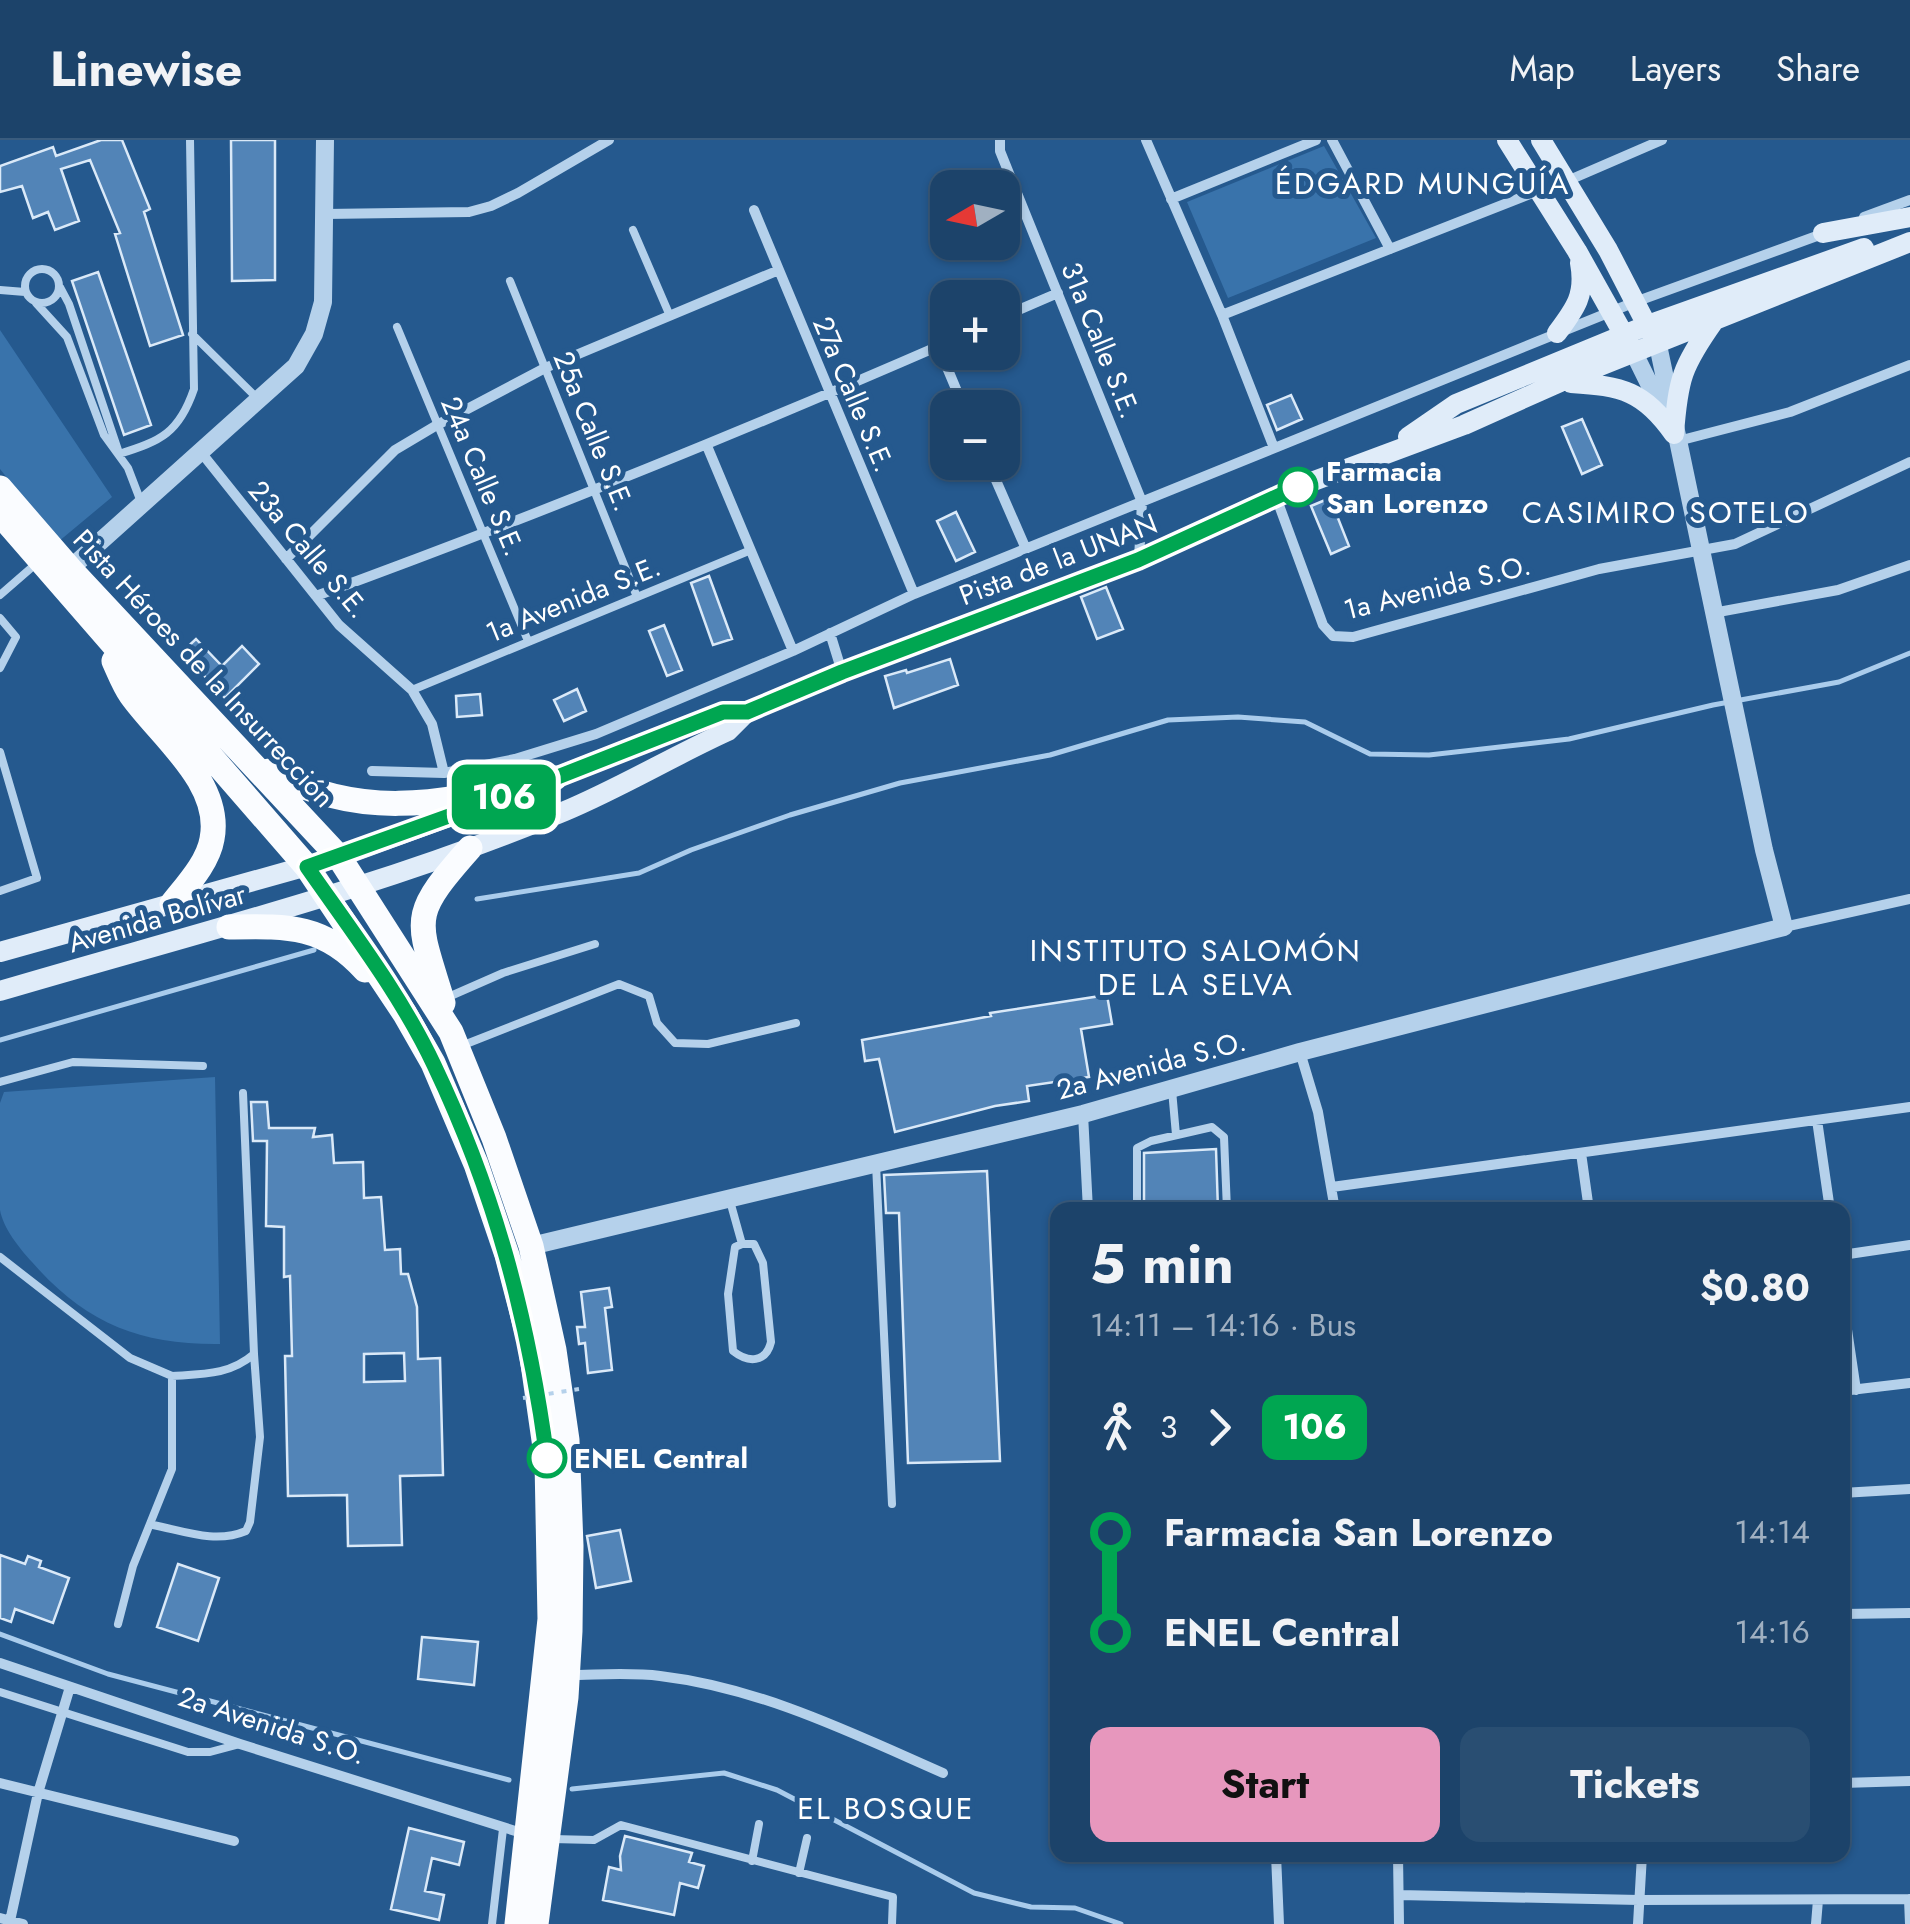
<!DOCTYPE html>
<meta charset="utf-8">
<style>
body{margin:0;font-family:Jost,sans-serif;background:#294e72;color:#f1f3f6;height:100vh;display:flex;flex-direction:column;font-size:38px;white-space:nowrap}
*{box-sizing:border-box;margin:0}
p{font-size:32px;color:#a0b0c1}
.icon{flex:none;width:55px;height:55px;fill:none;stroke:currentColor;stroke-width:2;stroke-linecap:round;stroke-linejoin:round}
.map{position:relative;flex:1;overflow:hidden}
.panel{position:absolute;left:1050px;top:1062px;width:800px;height:660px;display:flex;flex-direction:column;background:#1c436a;border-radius:20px;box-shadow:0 2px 8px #0004,0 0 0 2px #3a5c7e}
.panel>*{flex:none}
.badge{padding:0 20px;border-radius:15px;font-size:35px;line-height:65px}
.needle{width:65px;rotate:261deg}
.buttons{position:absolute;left:930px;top:30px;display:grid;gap:20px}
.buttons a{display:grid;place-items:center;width:90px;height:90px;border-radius:20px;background:#1c436a;box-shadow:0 2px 8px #0004,0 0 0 2px #3a5c7e;font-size:50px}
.map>.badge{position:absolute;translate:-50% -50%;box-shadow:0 0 0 5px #fff}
.legs{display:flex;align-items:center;gap:15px;height:110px;padding:0 40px;font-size:32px}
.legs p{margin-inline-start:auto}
.overview{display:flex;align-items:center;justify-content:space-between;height:170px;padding:0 40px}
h1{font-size:55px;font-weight:700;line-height:75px}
.primary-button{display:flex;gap:20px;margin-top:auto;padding:20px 40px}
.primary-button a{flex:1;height:115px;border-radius:20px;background:#e797bd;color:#111;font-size:40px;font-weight:700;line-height:115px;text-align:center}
.primary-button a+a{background:#294e72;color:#f1f3f6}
ul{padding:0 40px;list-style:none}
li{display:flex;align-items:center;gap:35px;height:100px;font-size:38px}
li i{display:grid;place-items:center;width:15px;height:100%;margin:0 12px;background:currentColor}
li i::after{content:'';width:25px;height:25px;margin:-12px;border:8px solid;border-radius:50%;background:#1c436a}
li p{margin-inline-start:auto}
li:first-child i{background:linear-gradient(#0000 50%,currentColor 0)}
li:last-child i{background:linear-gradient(currentColor 50%,#0000 0)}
header{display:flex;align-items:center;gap:60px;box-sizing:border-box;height:140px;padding:0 50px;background:#1c436a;border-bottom:2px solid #3a5c7e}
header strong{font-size:48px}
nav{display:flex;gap:55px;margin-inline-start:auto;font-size:35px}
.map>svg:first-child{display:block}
</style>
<header>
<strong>Linewise</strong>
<nav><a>Map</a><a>Layers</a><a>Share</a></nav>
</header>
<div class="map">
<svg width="1910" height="1784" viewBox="0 0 1910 1784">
<rect width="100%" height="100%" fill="#25598e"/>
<path fill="#3973ab" d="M1324 6 1376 98 1228 158 1187 62Z
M0 190 112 357 58 402 0 329Z
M215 937 220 1204C140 1205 85 1183 32 1122 20 1109 3 1088 0 1070 0 1036 0 997 0 963L4 952Z"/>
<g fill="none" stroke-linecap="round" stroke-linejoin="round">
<path stroke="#aaccec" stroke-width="5" d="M477 759 639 733 691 710 790 675 900 643 1050 615 1168 580 1238 577 1305 582 1370 614 1429 615 1569 599 1713 565 1839 542 1910 513
M0 900 314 810
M0 1494 108 1534 509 1640
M572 1649 724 1633 777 1650 974 1753 1031 1767 1075 1768 1121 1784"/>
</g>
<path fill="#5284b7" stroke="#dae9f8" stroke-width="2.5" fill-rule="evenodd" d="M101 0H122L150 69 144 72 183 195 150 206 115 94 120 93 90 20 61 29 79 81 55 90 48 72 33 78 22 46 0 52V26L53 7 56 16Z
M231 0H275V140L232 141Z
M98 132 151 285 124 295 72 141Z
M1291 255 1302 279 1277 290 1267 265Z
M1582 279 1602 325 1582 334 1562 287Z
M1330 358 1349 406 1331 414 1311 366Z
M956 372 975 412 956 421 937 381Z
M709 436 732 499 713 505 691 443Z
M1106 447 1123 489 1097 499 1081 457Z
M664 485 682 530 667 536 649 491Z
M196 499 222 526 242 506 259 524 225 558 182 512Z
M950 519 958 545 894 568 885 536 906 530 907 533Z
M577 549 586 571 564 581 554 560Z
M480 554 482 575 457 577 456 556Z
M1107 855 1112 884 1081 889 1089 937 1027 946 1029 961 995 966 895 992 879 919 865 921 862 900 991 876 990 873Z
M251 962H267L269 988H315L313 997 332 995 334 1023 363 1022 364 1058 381 1057 385 1110 400 1109 401 1134H408L417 1167 418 1219 440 1218 443 1335 400 1336 402 1405 348 1406 347 1355 288 1356 285 1216H292L290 1136 284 1137V1087L266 1086 267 1001H253ZM404 1213 405 1241 364 1242V1214Z
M1216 1009 1218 1070H1144V1013Z
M987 1031 1000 1321 908 1323 899 1073H886L884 1035Z
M609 1148 612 1167 605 1168 612 1230 588 1233 585 1203 579 1204 577 1187H585L581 1152Z
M620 1390 631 1441 596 1448 587 1396Z
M0 1415 25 1424 28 1416 41 1421 39 1427 69 1438 53 1483 15 1469 11 1482 0 1478Z
M178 1424 219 1438 198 1501 157 1487Z
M422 1497 478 1502 474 1545 418 1539Z
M409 1688 464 1702 459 1725 432 1718 425 1751 444 1755 439 1780 391 1769Z
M625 1696 692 1713 689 1722 704 1726 698 1748 680 1743 674 1775 603 1760 609 1727 621 1730 620 1716Z"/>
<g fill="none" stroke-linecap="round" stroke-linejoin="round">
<path stroke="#b5d1eb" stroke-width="8" d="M633 90 670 176
M25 146a17 17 0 1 1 34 0a17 17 0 1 1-34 0Z
M510 141 637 457
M60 147 69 164 118 310
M0 150 25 152
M36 163 67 197 104 295 128 328 141 362
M397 187 528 501
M192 194 256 257
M119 314C161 301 179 293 194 249L190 0
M0 455 38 422
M0 478 16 497 0 528
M412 550 751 410
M0 612 37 738 0 751
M446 858 503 833 595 804
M461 906 619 844 649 856 657 883 675 903 708 904 796 883
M0 942 73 922 203 926
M1172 950 1176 995
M876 1024 892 1364
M730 1061 742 1104
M1137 1070V1008L1151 1001 1212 987 1224 997 1227 1070
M742 1104H754L763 1123 771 1202C766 1223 748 1223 733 1211L728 1154 735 1107Z
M0 1117 130 1218 172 1236V1329L133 1426 118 1484
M172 1236C203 1234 230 1235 254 1214L243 953
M153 1385C184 1391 215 1404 246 1391L250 1382 260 1297 254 1214
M0 1552 188 1612H210L240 1604
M552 1699 594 1700 621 1685 893 1757 892 1784
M752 1721 759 1684
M799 1733 807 1698
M492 1784 503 1689"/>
<path stroke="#b5d1eb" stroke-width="10" d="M1000 0V11L1142 362 1139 419
M1146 0 1222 175 1274 308
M1332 0 1390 109
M1567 41 1662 0
M1171 59 1316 0
M754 70 914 454
M325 74 469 72 491 66 518 53 609 0
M1864 77 1910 60
M1222 175 1540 50
M1002 177 1058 153
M938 206 964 268
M1678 301 1790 272 1910 225
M707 306 793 511
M200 311 339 485 412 550 432 584 444 633
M988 322 1026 409
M1276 357 1323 485 1333 496 1353 497 1599 429 1735 404 1910 322
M286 419 395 310 437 285 545 228 779 130
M316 456C530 378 739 293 948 202
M1713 473 1838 450 1910 425
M830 493 842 532
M372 631 444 633 515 619 596 594 793 511 914 454 1635 162 1825 93
M1784 787 1910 759
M1300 912 1318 972 1335 1070
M1083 974 1088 1070
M1817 980 1830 1070
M1581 1013 1589 1070
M1332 1047 1910 967
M1842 1115 1910 1105
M1842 1156 1856 1250
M1842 1251 1910 1243
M1842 1353 1910 1349
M1842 1474 1910 1473
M0 1523 240 1604 528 1695
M567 1535C597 1535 630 1532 660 1536 761 1548 852 1593 943 1633
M0 1643 234 1701
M1842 1643 1910 1641
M1276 1715 1279 1784
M1398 1715 1399 1784
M1399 1755 1639 1760 1910 1759
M1909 1759 1910 1784
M0 1778 23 1784
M10 1781 38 1653 70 1547
M1638 1784 1642 1715
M1816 1784 1818 1760"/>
<path stroke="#b5d1eb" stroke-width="18" d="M1635 215 1665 276
M63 435 296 226 314 194 323 162 325 0
M531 1106 1083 974 1300 912 1784 787 1764 710 1658 205"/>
<path stroke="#e0ecf9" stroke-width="20" d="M1507 0 1577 111 1629 204
M1541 0 1608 110 1652 195
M1823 93 1910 77
M1557 193C1575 169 1586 155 1580 123
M1571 243C1622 246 1644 251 1674 294
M1674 294C1678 239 1682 226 1714 181
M1408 297 1456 264 1648 185 1864 108
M541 643 723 572H747
M0 812 339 717 500 658
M0 851C189 795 382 748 565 671 620 648 673 616 728 591L747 572 842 532 1138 420 1303 345 1464 285 1560 242 1910 102"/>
<path stroke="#fafcff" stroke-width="25" d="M0 348 70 429 339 717 451 892 494 998 531 1106 554 1210 567 1300 571 1406 570 1491 566 1557 536 1784
M0 374 307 727 405 874 433 923 476 1024 507 1115 530 1203 547 1321 550 1479 517 1784
M114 521C119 532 124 545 131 555 160 596 223 643 212 699 208 723 186 746 172 764
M269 631C369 685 451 660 555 638
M229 787C286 786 324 784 365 830
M443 863C417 777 408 778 470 708"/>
<path stroke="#b5d1eb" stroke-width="4" stroke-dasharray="5 8" stroke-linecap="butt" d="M523 1258 579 1249"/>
</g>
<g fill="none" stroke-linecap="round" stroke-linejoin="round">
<g stroke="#fff" stroke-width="22">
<path id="line-1" d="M547 1318C528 1177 495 1053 434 925 401 855 351 790 307 727L555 638 723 572H747L842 532 1138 420 1298 347"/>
</g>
<use href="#line-1" stroke="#00a651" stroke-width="15"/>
</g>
<g fill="#fff" stroke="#00a651" stroke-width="5">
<circle cx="1298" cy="347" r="18"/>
<circle cx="547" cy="1318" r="18"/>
</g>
<g text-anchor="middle" stroke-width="10" stroke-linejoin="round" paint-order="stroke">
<g font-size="28" fill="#fff" stroke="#25598e">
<text transform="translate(1101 200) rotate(68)" y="10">31a Calle S.E.</text>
<text transform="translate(854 254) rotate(67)" y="10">27a Calle S.E.</text>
<text transform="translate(594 291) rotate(68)" y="10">25a Calle S.E.</text>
<text transform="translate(483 336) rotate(67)" y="10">24a Calle S.E.</text>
<text transform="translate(309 409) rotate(50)" y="10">23a Calle S.E.</text>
<text transform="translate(1058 419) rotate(-21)" y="10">Pista de la UNAN</text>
<text transform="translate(1437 447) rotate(-14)" y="10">1a Avenida S.O.</text>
<text transform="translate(573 459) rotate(-22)" y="10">1a Avenida S.E.</text>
<text transform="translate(204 528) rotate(47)" y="10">Pista Héroes de la Insurrección</text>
<text transform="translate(157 778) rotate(-16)" y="10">Avenida Bolívar</text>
<text transform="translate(1151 925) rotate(-15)" y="10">2a Avenida S.O.</text>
<text transform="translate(272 1585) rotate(18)" y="10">2a Avenida S.O.</text>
</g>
<g font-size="28" font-weight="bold" fill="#fff" stroke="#25598e" text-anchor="start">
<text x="1326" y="341">Farmacia<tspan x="1326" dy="32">San Lorenzo</tspan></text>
<text x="574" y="1328">ENEL Central</text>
</g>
<g font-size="30" letter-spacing="2.5" fill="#fff" stroke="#25598e">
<text x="1423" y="54">ÉDGARD MUNGUÍA</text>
<text x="1666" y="383">CASIMIRO SOTELO</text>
<text x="1196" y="821">INSTITUTO SALOMÓN<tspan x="1196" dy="34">DE LA SELVA</tspan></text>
<text x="886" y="1679">EL BOSQUE</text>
</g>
</g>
</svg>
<div class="buttons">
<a><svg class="needle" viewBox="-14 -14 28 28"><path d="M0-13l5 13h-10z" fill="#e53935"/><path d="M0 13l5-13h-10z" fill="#a0b0c1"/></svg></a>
<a>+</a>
<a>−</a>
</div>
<b class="badge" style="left:504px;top:657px;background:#00a651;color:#fff">106</b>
<section class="panel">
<div class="overview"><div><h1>5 min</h1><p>14:11 – 14:16 · Bus</p></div><b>$0.80</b></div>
<div class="legs"><svg class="icon" aria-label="walk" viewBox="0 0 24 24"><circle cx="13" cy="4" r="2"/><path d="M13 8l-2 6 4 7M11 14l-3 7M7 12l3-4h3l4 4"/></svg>3<svg class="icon" aria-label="forward" viewBox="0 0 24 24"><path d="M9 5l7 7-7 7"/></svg><b class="badge" style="background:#00a651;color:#fff">106</b></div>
<ul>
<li><i style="color:#00a651"></i><b>Farmacia San Lorenzo</b><p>14:14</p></li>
<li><i style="color:#00a651"></i><b>ENEL Central</b><p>14:16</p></li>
</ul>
<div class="primary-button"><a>Start</a><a>Tickets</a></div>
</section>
</div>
